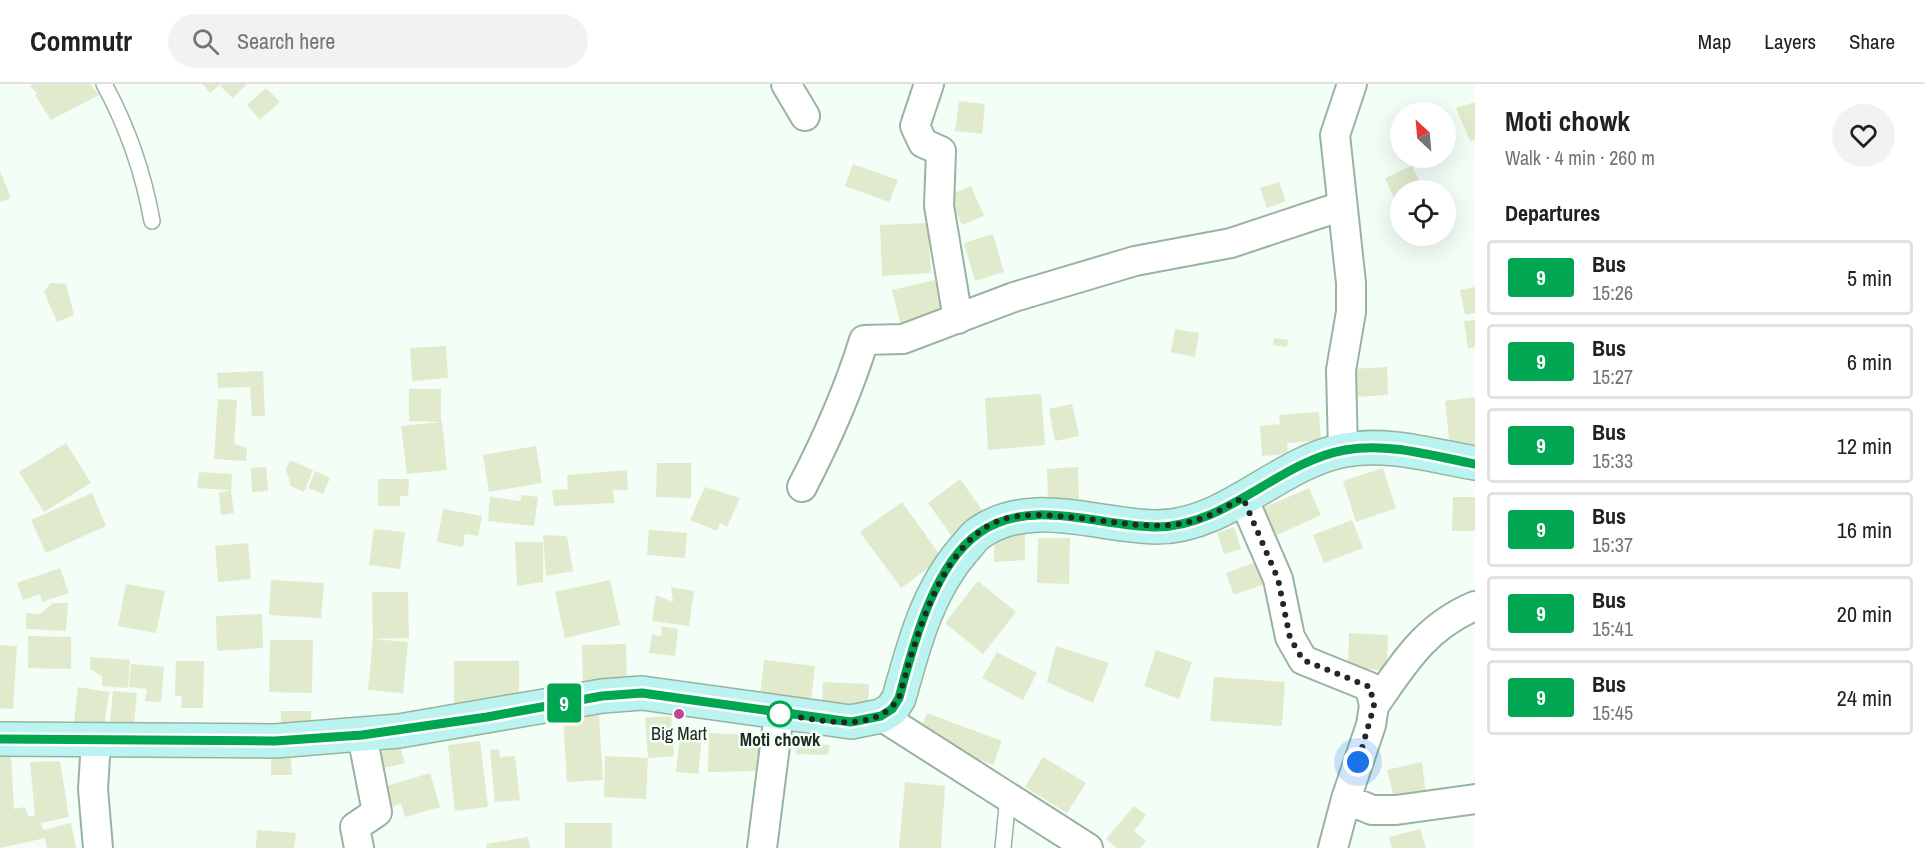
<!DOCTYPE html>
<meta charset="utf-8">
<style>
body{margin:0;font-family:"Archivo Narrow",sans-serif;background:#f2f2f2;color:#202124;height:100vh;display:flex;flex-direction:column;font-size:22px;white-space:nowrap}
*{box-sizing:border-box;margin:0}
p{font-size:20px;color:#757577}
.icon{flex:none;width:33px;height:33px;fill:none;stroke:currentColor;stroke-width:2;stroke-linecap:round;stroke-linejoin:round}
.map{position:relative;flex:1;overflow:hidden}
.sheet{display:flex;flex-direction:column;background:#fff;width:450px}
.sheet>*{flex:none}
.badge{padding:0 12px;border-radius:4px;font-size:21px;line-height:39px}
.needle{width:39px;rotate:334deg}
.controls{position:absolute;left:1390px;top:18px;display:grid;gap:12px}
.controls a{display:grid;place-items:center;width:66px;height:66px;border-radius:50%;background:#fff;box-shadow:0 6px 24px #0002;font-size:30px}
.you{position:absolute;width:30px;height:30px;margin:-15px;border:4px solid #fff;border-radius:50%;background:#1a73e8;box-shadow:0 0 0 9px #1a73e833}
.map>.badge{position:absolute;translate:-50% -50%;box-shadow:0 0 0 3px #fff}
h2{padding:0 30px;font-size:22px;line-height:54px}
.round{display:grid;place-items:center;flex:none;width:63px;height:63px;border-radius:32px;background:#f2f2f2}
.overview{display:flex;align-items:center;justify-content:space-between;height:102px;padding:0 30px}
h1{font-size:28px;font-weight:700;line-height:45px}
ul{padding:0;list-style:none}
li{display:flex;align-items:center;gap:18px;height:75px;margin:0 12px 9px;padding:0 18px;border:3px solid #e0e0e0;border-radius:6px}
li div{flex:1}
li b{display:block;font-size:22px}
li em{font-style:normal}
li .badge{min-width:66px;font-weight:700;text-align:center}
header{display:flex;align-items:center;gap:36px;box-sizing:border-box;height:84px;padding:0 30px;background:#fff;border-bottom:2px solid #e0e0e0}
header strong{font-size:28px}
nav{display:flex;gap:33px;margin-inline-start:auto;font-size:21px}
.search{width:420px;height:54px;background:#f2f2f2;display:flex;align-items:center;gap:15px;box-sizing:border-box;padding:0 21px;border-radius:33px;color:#757577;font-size:22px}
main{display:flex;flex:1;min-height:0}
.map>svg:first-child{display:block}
</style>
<header>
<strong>Commutr</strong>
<div class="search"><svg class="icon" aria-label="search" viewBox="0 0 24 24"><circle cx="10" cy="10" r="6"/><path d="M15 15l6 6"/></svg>Search here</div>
<nav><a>Map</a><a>Layers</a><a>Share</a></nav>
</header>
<main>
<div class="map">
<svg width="1475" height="764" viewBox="0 0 1475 764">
<rect width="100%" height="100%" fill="#f2fef6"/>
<path fill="#e1eacc" d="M33 0H90L99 11 51 36 35 11 37 9 30 2Z
M203 0H221L210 9Z
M223 0H247L233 14 220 2Z
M266 4 280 18 260 36 247 21Z
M959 17 985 20 982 50 955 47Z
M1475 18V56L1470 57 1456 24Z
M853 80 898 96 889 118 845 102Z
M1412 82 1424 106H1401V121L1398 123 1385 94Z
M0 87 11 114 0 118Z
M1279 98 1286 117 1267 124 1260 104Z
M971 102 984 132 962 141 949 111Z
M928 139 931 189 882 192 880 141Z
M993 150 1004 188 975 197 964 159Z
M935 196 944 232 901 243 892 206Z
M50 199 66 200 74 231 57 238 44 208Z
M1475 203V229L1465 231 1460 206Z
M1475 236V263L1468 264 1464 237Z
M1175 245 1199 249 1195 273 1171 268Z
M1274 254 1288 256 1287 263 1273 261Z
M446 262 448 294 412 297 410 264Z
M1387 283 1388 311 1352 313 1351 285Z
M263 287 265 332H252L250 303 218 304 217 289Z
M409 305H441V338L409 337Z
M1041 310 1045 361 988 366 985 314Z
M1475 313V360L1450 363 1445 317Z
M218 315 237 316 234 360 247 364 246 377 214 375Z
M1072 320 1079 352 1055 357 1049 325Z
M1319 328 1321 356 1287 359 1288 370 1262 372 1260 342 1280 340 1279 331Z
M442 338 447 386 407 390 401 342Z
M66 359 91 399 44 428 19 388Z
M536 362 542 399 489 408 483 371Z
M290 376 313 386 304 408 291 402 286 385Z
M657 379H691V414L656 413Z
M266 383 268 407 252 408 251 384Z
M1078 383 1079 415 1048 416 1047 385Z
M1383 384 1396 424 1356 438 1343 397Z
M627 386 628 406H613L614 419 554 422 552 406 568 405 567 391Z
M315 387 330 394 323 410 308 404Z
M199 388 232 390 231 406 197 404Z
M378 395H409L408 412H400V422H378Z
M960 395 985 430 953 454 928 419Z
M705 403 740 414 727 443 720 439 717 447 690 436Z
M1309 404 1321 431 1268 455 1256 427Z
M231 406 234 429 221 431 219 409Z
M92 409 106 442 46 469 31 436Z
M522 411 538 413 534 442 488 437 490 413 520 417Z
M1453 413H1475V447H1452Z
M902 418 942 474 901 504 860 448Z
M443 425 482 432 478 452 465 450 463 463 437 458Z
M1352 436 1363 464 1324 479 1313 451Z
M1234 443 1241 465 1224 470 1217 449Z
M374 445 405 448 400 485 369 481Z
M649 446 687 449 685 474 647 471Z
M1025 449V476L994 478V450Z
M543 451 567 452 573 487 546 492Z
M1038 454H1070L1069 500 1037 499Z
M515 458H543V498L517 502Z
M248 459 251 495 218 498 215 462Z
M1261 476 1270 498 1234 511 1226 489Z
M60 484 69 509 42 518 40 510 23 516 17 499Z
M271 496 324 499 321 534 269 531Z
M610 496 620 541 565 554 555 508Z
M978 497 1016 528 983 570 945 539Z
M126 500 165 507 156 549 118 542Z
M671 503 694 507 689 542 652 537 656 511 673 518Z
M372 508H408L409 554 373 555 408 558 403 609 368 606 373 555Z
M53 519H68L66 547 26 545V529L40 530Z
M262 530 263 564 217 567 216 532Z
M662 542 678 545 675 572 649 569 652 551 661 552Z
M1349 549 1388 551 1387 586 1348 585Z
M28 552 71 553V585L28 584Z
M270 556H313L312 609 269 608Z
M626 560 627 599 583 600 582 561Z
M0 561 17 562 13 625 0 624Z
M1056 562 1109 579 1093 619 1047 598Z
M1156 566 1192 578 1179 615 1144 602Z
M997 568 1037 589 1023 616 982 594Z
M90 573 130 576 128 604 102 602V592L90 585Z
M764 576 815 582 810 627 759 621Z
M176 577H204L203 624H181L182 612H175Z
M454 577H519V619H454Z
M131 580 164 583 161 618 145 617 147 605 129 603Z
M1214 593 1285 598 1282 642 1210 637Z
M823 598 869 600 868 626 822 624Z
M78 603 109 608 104 643 74 639Z
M113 607 137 609 134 641 110 638Z
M281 627H311V647H281Z
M927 629 1002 657 993 681 918 653Z
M599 630 603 696 567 698 563 632Z
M671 632 674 672 648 674 646 715 604 713 605 672 648 674 645 634Z
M709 649 769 652 765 687 708 688Z
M680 650 702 652 698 690 676 688Z
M818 650 816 660 830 661 828 671 796 670 798 653Z
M480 657 488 723 455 727 448 661Z
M400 663 405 679 384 684 381 668Z
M499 665 500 673 515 672 520 716 495 718 490 666Z
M0 671H11L14 725 25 723 28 732H35L30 678 60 677 69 733 41 739 43 746 71 739 76 764H47L45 754 0 764Z
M1043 673 1086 699 1067 729 1025 703Z
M271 674H291L292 691H271Z
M1422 678 1426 711 1394 713 1387 686Z
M430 689 440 723 405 733 401 720 388 724 373 706Z
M905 698 945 702 941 764H899Z
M1134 722 1146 731 1134 747 1146 757 1140 764H1117L1106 755Z
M565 739H612V764H565Z
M1420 745 1426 764H1392L1389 753Z
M257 746 296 749 294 764H256Z
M528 753 530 764H487L486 760Z"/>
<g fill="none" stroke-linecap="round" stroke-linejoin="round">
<g stroke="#98b4a0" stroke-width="18">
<path id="lane" d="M104 0C128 44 143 87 152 137
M1003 764 1008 712"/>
</g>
<g stroke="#98b4a0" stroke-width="32">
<path id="street" d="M786 0 805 32
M929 0 915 42 923 59 941 67 939 122 958 235
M1343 366 1341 286 1351 228V199L1335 51 1352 0
M802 403C827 355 848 308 864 256L903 255 1014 213 1135 177 1231 159 1342 122
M1243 414 1278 495 1290 553 1303 576 1370 603 1374 622 1371 641 1346 715 1333 764
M1374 622C1404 579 1425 543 1475 522
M881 632 1088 764
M96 657 93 705 98 764
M1346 715 1372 726H1396L1475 715
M359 764 355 743 377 728 362 651
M762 764 779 630"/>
</g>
<g stroke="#98b4a0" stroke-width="36">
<path id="secondary" d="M0 655 275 657 399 647 602 612 642 609 851 638 881 632 892 625 899 614C914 560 927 508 964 465 969 460 973 453 979 449 1031 412 1100 443 1157 443 1227 443 1278 378 1345 366 1388 358 1433 372 1475 379"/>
</g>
<use href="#lane" stroke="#fff" stroke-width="15"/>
<use href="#street" stroke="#fff" stroke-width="28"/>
<use href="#secondary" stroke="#baf3f0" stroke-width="33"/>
</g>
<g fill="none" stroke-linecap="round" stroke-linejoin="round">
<g stroke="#fff" stroke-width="14">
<path id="line" d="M0 655 275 657 362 651 487 633 602 612 642 609 851 638 881 632 892 625 899 614C913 562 933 481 979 449 1031 412 1100 443 1157 443 1227 442 1278 378 1345 366 1388 358 1433 372 1475 380"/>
</g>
<use href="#line" stroke="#00a651" stroke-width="9"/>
<path stroke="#202a23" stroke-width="6" stroke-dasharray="0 10.8" d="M780 630C815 635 875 652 899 614 915 556 943 446 1012 433 1035 429 1058 432 1080 434 1118 438 1156 447 1193 437 1210 433 1227 422 1243 414L1278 495 1290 554 1303 576 1370 603 1374 622 1358 678"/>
</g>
<circle fill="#c24492" stroke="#f2fef6" stroke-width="2" cx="679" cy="630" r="6"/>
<circle fill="#fff" stroke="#00a651" stroke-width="3" cx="780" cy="630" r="12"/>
<g text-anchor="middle" stroke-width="5" stroke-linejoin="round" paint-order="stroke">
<g font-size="18" fill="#202a23" stroke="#f2fef6">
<text x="679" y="656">Big Mart</text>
</g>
<g font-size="18" font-weight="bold" fill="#202a23" stroke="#f2fef6">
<text x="780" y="662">Moti chowk</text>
</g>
</g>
</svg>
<div class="controls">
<a><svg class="needle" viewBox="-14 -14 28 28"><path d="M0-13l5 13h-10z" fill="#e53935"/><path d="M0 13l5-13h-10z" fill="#757577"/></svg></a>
<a><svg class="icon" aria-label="locate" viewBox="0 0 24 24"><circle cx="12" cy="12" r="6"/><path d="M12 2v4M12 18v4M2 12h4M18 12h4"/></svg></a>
</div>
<div class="you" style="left:1358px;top:678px"></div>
<b class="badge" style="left:564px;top:619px;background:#00a651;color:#fff">9</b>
</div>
<section class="sheet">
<div class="overview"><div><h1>Moti chowk</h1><p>Walk · 4 min · 260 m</p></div><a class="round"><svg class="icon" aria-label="heart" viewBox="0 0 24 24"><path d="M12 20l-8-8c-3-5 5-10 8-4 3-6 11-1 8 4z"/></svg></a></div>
<h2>Departures</h2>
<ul>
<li><span class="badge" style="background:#00a651;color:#fff">9</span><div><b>Bus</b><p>15:26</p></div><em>5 min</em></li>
<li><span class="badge" style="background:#00a651;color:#fff">9</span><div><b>Bus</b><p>15:27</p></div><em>6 min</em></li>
<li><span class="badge" style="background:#00a651;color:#fff">9</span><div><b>Bus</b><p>15:33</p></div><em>12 min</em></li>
<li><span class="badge" style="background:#00a651;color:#fff">9</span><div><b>Bus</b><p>15:37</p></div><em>16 min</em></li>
<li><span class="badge" style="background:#00a651;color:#fff">9</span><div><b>Bus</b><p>15:41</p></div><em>20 min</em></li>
<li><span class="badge" style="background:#00a651;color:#fff">9</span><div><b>Bus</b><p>15:45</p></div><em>24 min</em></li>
</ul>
</section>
</main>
